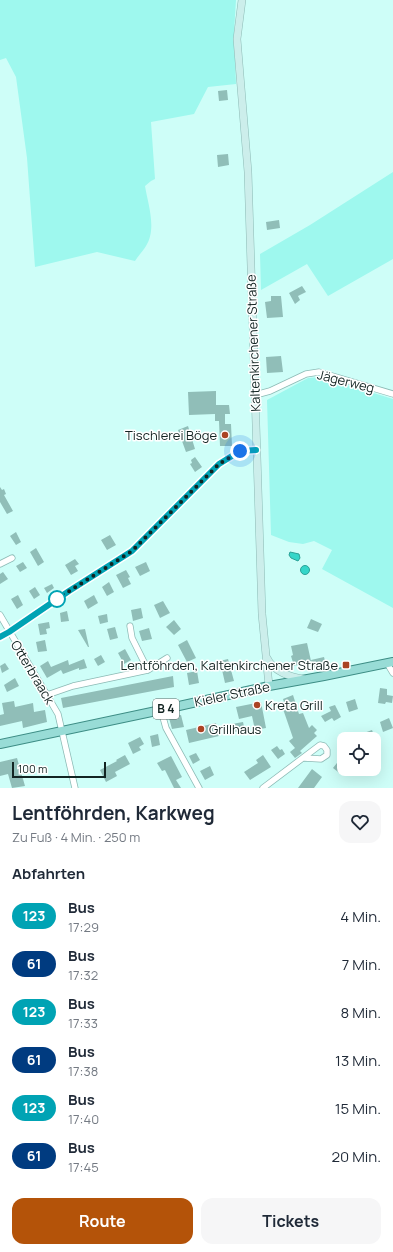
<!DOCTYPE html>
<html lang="de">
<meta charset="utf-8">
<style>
body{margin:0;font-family:Manrope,sans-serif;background:#f6f6f7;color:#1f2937;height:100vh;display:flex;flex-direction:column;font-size:15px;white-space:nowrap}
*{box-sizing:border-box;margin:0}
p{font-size:13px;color:#747a83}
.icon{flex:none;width:22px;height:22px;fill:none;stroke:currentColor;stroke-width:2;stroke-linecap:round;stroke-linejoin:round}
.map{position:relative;height:788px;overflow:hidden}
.details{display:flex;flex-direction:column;background:#fff;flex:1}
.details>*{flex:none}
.badge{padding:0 8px;border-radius:13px;font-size:14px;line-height:26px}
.controls{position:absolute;left:337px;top:732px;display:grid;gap:8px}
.controls a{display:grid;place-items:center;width:44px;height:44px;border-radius:8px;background:#fff;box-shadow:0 4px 16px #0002;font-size:20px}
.scale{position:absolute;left:12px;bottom:10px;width:94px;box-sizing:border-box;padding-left:4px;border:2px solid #122422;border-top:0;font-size:11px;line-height:14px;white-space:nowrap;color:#122422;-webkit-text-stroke:3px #fff;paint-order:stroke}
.you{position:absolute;width:20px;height:20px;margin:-10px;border:3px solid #fff;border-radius:50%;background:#1a73e8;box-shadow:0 0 0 6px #1a73e833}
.map>.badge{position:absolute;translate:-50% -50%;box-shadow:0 0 0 2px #fff}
h2{padding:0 12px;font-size:15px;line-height:36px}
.round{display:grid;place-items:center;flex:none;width:42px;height:42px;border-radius:12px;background:#f6f6f7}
.summary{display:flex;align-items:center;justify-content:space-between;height:68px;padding:0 12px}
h1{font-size:19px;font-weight:700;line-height:30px}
.primary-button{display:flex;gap:8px;margin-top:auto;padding:8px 12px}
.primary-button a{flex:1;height:46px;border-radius:12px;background:#b45309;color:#fff;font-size:16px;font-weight:700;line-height:46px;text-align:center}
.primary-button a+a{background:#f6f6f7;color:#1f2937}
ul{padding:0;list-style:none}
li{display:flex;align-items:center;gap:12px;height:48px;padding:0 12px}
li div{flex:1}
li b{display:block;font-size:15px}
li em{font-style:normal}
li .badge{min-width:44px;font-weight:700;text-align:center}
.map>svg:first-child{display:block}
</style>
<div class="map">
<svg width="393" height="788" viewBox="0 0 393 788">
<rect width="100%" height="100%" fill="#cefef8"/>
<path fill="#9ef8ee" d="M0 0H236L234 32 236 84 208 87 194 114 151 122 155 179 151 181 145 186C148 204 157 229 146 246 143 251 138 256 135 261L97 252 35 267 27 158 16 77 6 58 0 60Z
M393 172V259L328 296 307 264 261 290 260 254 310 225Z
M321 377 393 399V608L322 569 332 550 314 541 303 544 289 542 271 535 267 400 308 378Z"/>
<path fill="#34d6c9" stroke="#2aa197" d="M290 552 299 554 300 558 298 561 291 558 289 555Z
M300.5 570a4.5 4.5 0 1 1 9 0a4.5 4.5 0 1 1-9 0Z"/>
<path fill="#90beb8" d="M227 90 228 100 219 101 218 91Z
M228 154 229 165 218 167 217 155Z
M279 220 280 228 267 230 266 222Z
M302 286 306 292 298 296 300 300 295 304 289 293Z
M271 296H281L283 317 267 318 265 302 271 301Z
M281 356 283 372 267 373 266 357Z
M216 391V405H229L230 414H225V424H231L232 446H220L219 421H215V414L189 415 188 392Z
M188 426 195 449 186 452 178 430Z
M195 457 202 467 195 472 190 464 192 463 191 460Z
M0 487 2 490 4 489 6 494 4 495 13 511 7 514 0 502Z
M16 532 21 542 16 545 10 536Z
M110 535 116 545 107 550 101 540Z
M36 548 44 562 38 566 30 552Z
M75 559 79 564 75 566 78 571 71 575 65 565Z
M23 562 27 568 20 572 16 566Z
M146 562 150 571 140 576 135 567Z
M126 570 130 577 128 578 131 584 123 588 116 575Z
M3 572 8 579 0 584V574Z
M109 582 114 592 107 596 102 587Z
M52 584 54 588 47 593 44 588Z
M35 587 40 595 34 599 29 591Z
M18 595 23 605 17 609 11 599Z
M94 595 98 603 88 609 84 601Z
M163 601 170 613 160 618 154 605Z
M141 608 143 618 133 621 131 610Z
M67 611 69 621 61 622 60 613Z
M107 614 108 622 100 624 98 616Z
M311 619 322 624 318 632 307 628Z
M174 620 181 629 174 635 166 627Z
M49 622 50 628 46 629 47 634 40 635 38 624Z
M115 627 118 638 110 640 107 629Z
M149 628 152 639 142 641 139 631Z
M85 629 89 647H88L78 630Z
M45 640 47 651 38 652 36 642Z
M187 640 196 658 187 662 178 645Z
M307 643 311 661 294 666 291 656 293 655 291 646Z
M125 649 131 660 124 664 118 653Z
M101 655 105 662 98 666 94 659Z
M324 657 326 665 313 668 311 660Z
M84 659 87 668 79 670V668L63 674 61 670 47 678 40 666 48 661 51 667 68 660 69 665Z
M228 659 234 681 225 683 220 661Z
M5 663 9 669 2 673 0 666Z
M197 671 199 683 189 685 187 673Z
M173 676 174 687 63 708 61 698Z
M15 678 19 686 7 692 4 685Z
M380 688 387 689V695L393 696 392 703 386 702 385 704 378 703Z
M293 695 299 714 303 713 309 728 312 725 317 730 314 733 317 736 300 751 302 753 295 758 290 752 295 748 289 741 293 738 282 706 285 705 283 699Z
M355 699 358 709 349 712 346 702Z
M14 701 15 707 33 703 34 712 45 710 47 722 23 728 22 721 0 726V715L4 714 2 703Z
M261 702 266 728 255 730 252 716 239 719 236 707Z
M335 705 341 717 334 721 332 718 325 722 321 716 331 711 329 707Z
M181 715 184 727 172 729 169 718Z
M389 718 393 728 383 732 380 722Z
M243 722 245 731 233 732 232 724Z
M216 723 219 736 189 743 186 730Z
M372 730 375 738 366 739 364 733Z
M158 734 160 745 152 747 150 736Z
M140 737 144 744 139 747 141 750 133 754 128 743Z
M277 746 280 750 282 749 285 754 278 759 271 750Z
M196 753 200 760 193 764 189 756Z
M344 754V769H347L342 775 333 768Z
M125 755 130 764 115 772 117 776 106 782 100 770 117 761 116 760Z
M263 755 271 767 250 780 244 772 258 763 256 760Z
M171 756 182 777 176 780 181 788H174L165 770 162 771 157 763Z
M17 758 25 786 12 788 8 774 0 776V762Z
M210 766 214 775 205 780 200 771Z
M312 769 322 777 314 788H298Z"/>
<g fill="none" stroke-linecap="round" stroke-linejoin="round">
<g stroke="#8cbab5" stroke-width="7">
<path id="street" d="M255 394H259L270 391 306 374 319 372 393 394
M0 564 12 558
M0 615 58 714 75 788
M130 626 132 638 148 670
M0 637 9 632 69 591 132 551 219 464 240 451 256 450
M387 663 393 673
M47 695 73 686 148 670 167 658
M161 710 166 728 199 788
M263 788 320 745 324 746 327 750V755L321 759 304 758"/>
</g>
<g stroke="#8cbab5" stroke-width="8">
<path id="secondary" d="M242 0 237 39 248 172 262 614 269 686
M267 658C273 671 290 677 303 679"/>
</g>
<g stroke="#3d8d85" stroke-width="10">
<path id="primary" d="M0 744 161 710 269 686 324 676 393 662"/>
</g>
<use href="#street" stroke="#fff" stroke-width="5.5"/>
<use href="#secondary" stroke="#cceeeb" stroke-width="7"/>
<use href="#primary" stroke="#98dcd6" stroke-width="8"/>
</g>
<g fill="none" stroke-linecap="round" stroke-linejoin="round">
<g stroke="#fff" stroke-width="9">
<path id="line" d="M0 637 9 632 69 591 132 551 219 464 240 451 256 450"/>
</g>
<use href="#line" stroke="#00a3b4" stroke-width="6"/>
<path stroke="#122422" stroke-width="4" stroke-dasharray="0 7.2" d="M57 599 132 551 219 464 240 451"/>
</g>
<g fill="#ab4324" stroke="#fff" stroke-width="1.5">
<circle cx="225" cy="435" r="4"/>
<rect x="342" y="661" width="8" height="8" rx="2"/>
<circle cx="257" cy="705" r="4"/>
<circle cx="201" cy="729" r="4"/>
</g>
<circle fill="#fff" stroke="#00a3b4" stroke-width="2" cx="57" cy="599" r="8"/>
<g text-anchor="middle" stroke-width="3" stroke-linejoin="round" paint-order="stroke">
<rect fill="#fff" stroke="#596664" stroke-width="1" x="153" y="699" width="26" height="20" rx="3"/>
<g font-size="12" font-weight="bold" fill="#122422">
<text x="166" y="713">B 4</text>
</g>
<g font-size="13" fill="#122422" stroke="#fff">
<text transform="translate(253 343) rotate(-92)" y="5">Kaltenkirchener Straße</text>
<text transform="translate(346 381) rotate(14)" y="5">Jägerweg</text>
<text transform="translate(33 672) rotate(59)" y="5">Otterbraack</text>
<text transform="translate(232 694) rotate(-12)" y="5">Kieler Straße</text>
</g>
<g font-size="13" fill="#122422" stroke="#fff" text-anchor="end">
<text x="217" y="440">Tischlerei Böge</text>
<text x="338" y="670">Lentföhrden, Kaltenkirchener Straße</text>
<text x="265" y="710" text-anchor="start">Kreta Grill</text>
<text x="209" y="734" text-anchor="start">Grillhaus</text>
</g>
</g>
</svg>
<div class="controls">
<a><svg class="icon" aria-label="locate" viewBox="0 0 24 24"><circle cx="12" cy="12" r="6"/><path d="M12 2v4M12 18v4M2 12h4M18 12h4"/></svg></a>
</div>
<div class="scale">100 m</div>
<div class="you" style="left:240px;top:451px"></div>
</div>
<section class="details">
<div class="summary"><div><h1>Lentföhrden, Karkweg</h1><p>Zu Fuß · 4 Min. · 250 m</p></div><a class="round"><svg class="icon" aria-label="heart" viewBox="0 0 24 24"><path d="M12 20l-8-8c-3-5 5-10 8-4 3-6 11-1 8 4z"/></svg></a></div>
<h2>Abfahrten</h2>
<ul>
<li><span class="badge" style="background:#00a3b4;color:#fff">123</span><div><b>Bus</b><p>17:29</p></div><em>4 Min.</em></li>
<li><span class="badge" style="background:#003b80;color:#fff">61</span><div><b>Bus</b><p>17:32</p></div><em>7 Min.</em></li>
<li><span class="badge" style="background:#00a3b4;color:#fff">123</span><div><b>Bus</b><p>17:33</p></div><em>8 Min.</em></li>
<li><span class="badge" style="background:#003b80;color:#fff">61</span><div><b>Bus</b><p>17:38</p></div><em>13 Min.</em></li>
<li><span class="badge" style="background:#00a3b4;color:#fff">123</span><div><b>Bus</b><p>17:40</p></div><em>15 Min.</em></li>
<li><span class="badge" style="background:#003b80;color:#fff">61</span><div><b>Bus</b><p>17:45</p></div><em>20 Min.</em></li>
</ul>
<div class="primary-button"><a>Route</a><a>Tickets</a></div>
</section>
